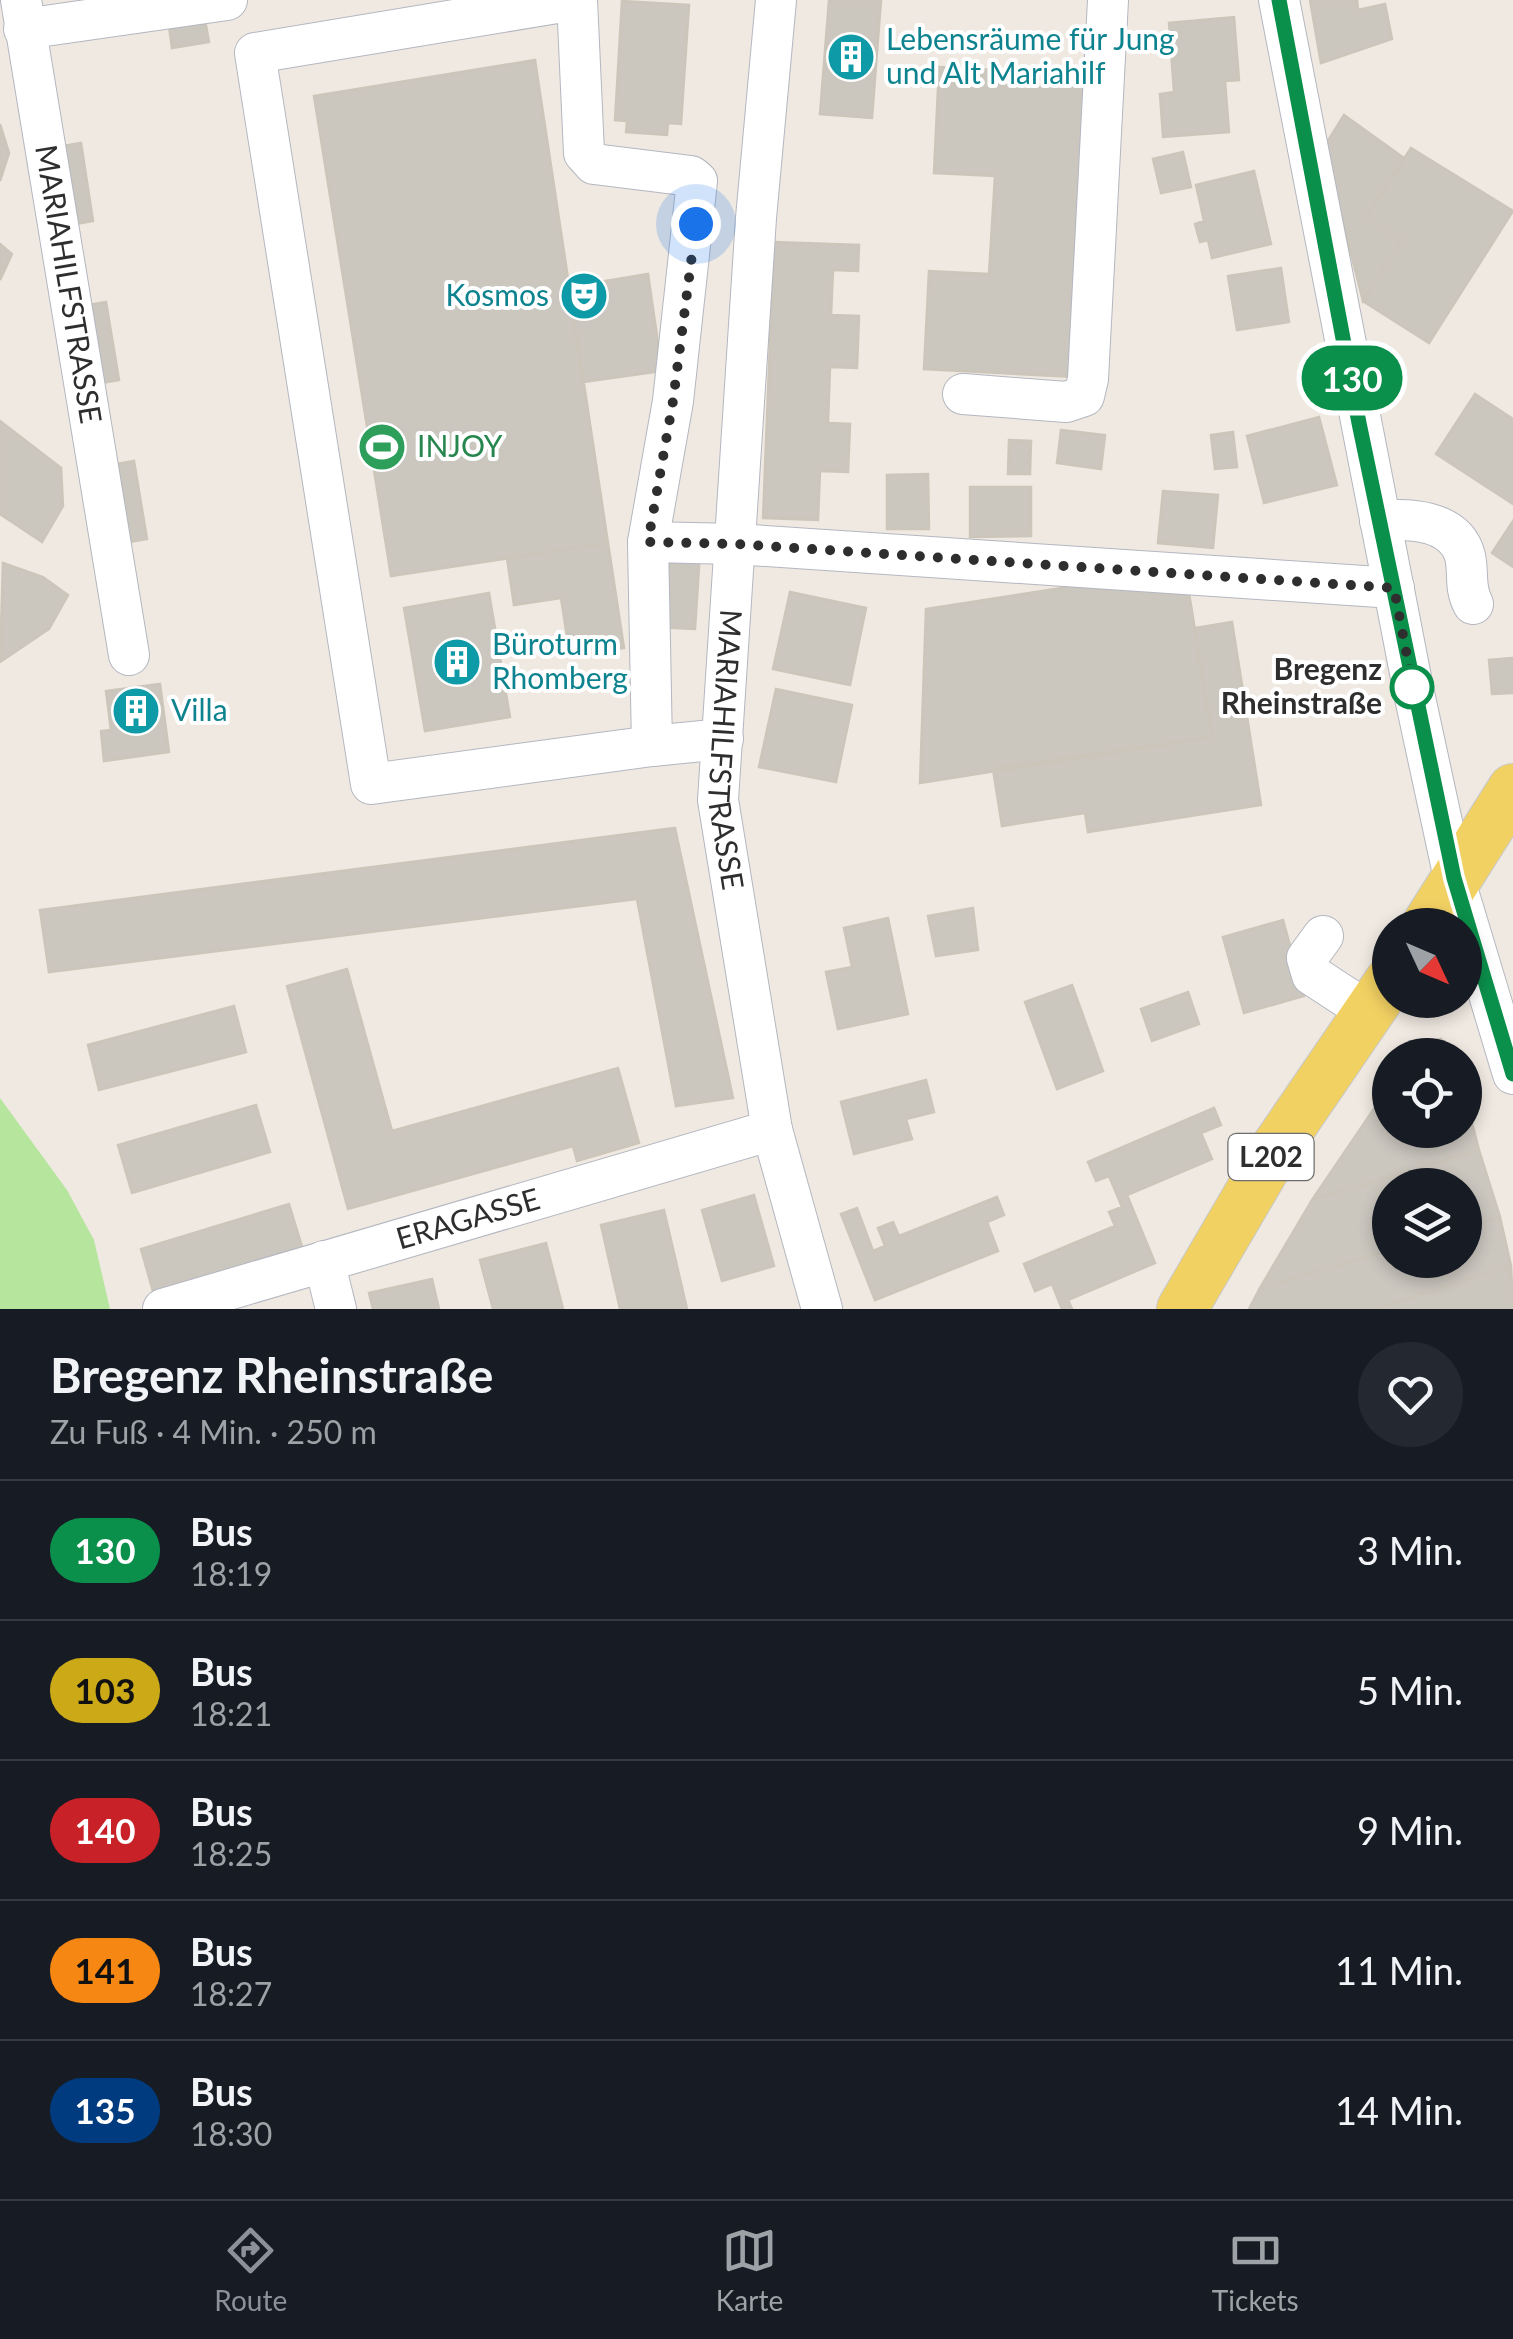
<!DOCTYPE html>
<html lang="de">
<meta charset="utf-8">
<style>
body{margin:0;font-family:Lato,sans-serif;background:#242831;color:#f1f3f6;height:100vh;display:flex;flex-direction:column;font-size:38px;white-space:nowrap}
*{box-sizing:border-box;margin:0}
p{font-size:32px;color:#9ea1a6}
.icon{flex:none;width:55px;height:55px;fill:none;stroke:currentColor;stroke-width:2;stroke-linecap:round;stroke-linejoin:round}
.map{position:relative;height:1309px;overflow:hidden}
.panel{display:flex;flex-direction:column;background:#171b24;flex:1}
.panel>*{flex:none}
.badge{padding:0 20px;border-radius:32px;font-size:35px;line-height:65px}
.needle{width:65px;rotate:134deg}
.fabs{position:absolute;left:1372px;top:908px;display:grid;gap:20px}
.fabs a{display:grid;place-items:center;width:110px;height:110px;border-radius:50%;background:#171b24;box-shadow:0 5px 15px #0003;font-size:50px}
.you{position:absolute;width:50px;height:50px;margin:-25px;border:8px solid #fff;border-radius:50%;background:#1a73e8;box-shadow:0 0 0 15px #1a73e833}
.map>.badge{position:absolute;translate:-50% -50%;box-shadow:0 0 0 5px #fff}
.round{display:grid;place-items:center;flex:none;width:105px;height:105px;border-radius:52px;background:#242831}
.summary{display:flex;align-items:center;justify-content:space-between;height:170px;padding:0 50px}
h1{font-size:48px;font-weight:700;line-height:75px}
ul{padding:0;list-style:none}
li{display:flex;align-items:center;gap:30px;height:140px;padding:0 50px;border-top:2px solid #363941}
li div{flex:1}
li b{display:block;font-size:38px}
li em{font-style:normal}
li .badge{min-width:110px;font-weight:700;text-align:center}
.tab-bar{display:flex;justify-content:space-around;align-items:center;height:140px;border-top:2px solid #363941;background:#171b24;font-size:28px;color:#9ea1a6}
.tab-bar a{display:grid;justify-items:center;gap:5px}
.tab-bar .active{color:#8c9099}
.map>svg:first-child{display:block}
</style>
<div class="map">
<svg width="1513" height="1309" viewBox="0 0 1513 1309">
<rect width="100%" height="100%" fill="#efe9e1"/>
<path fill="#b6e59e" d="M0 1098 67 1190 94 1240 110 1309H0Z"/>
<path fill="#cbc7bf" stroke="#cbc5ba" stroke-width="2.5" d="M829 0H881L872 118 820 114Z
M1310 0H1357L1358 10 1385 4 1392 39 1321 63Z
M622 1 689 5 681 124 668 123 667 135 626 132 627 121 615 120Z
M1234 17 1239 80 1225 81 1229 132 1163 137 1160 94 1174 92 1169 23Z
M205 20 209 42 172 48 169 26Z
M535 60 608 543 391 576 314 96Z
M939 67 1090 75 1074 377 924 369 929 271 989 274 995 176 934 173Z
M1344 115 1404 158 1366 217 1402 240 1363 301 1324 147Z
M0 124 9 153 0 181Z
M81 143 93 221 70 225 57 147Z
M1411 148 1513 211 1429 343 1363 301 1402 240 1366 217Z
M1183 152 1191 187 1161 193 1153 159Z
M1254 171 1271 244 1212 258 1208 240 1200 242 1195 224 1204 221 1196 185Z
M774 242 859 245 858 271 833 270 831 315 859 316 857 368 830 367 828 423 850 424 848 472 820 471 818 520 763 518Z
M0 244 12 254 0 280Z
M1281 268 1289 322 1237 330 1228 276Z
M648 274 662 371 583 382 569 287Z
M106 302 119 380 96 384 83 306Z
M1475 394 1513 419V504L1436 454Z
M1319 417 1337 485 1264 503 1247 436Z
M0 421 61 468 63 506 42 542 0 514Z
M1061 430 1105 435 1101 469 1057 463Z
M1233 432 1237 467 1215 469 1211 435Z
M1009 440 1031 441 1030 474H1008Z
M134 461 147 539 123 543 111 465Z
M928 474 929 529H887V475Z
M970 487H1031V536L970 537Z
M1163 491 1218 495 1213 548 1158 543Z
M1513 521V567L1492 553Z
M608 543 624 648 570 656 561 598 514 605 507 558Z
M658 549 700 551 695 629 653 627Z
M3 563 43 577 68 595 49 629 0 662Z
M1081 585 1189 593 1212 737 920 783 926 609Z
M790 592 866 608 850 685 773 669Z
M489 593 510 717 425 731 404 608Z
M1232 622 1261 805 1088 832 1085 813 1002 826 993 769 1212 737 1195 628Z
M1513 658V693L1492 694 1489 660Z
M160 684 169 752 104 761 101 731 111 730 106 691Z
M776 689 852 705 836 782 759 767Z
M675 828 733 1098 676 1106 637 899 49 972 40 910Z
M973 908 978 950 936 956 928 916Z
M888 918 908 1014 838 1029 826 972 852 967 844 928Z
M1283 920 1304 996 1244 1013 1223 937Z
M347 969 392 1131 618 1068 639 1143 577 1161 573 1146 348 1209 287 986Z
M1072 985 1103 1071 1057 1089 1025 1002Z
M1188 992 1199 1024 1152 1041 1141 1009Z
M234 1006 246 1052 99 1090 88 1045Z
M1441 1039 1455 1055H1411L1418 1044Z
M926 1080 934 1112 906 1119 912 1139 854 1154 841 1102Z
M1390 1085V1130H1465V1096L1479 1150 1312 1200Z
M256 1105 270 1152 132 1193 118 1145Z
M1214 1108 1221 1125 1201 1133 1212 1159 1127 1195 1155 1263 1068 1300 1072 1309H1062L1052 1284 1035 1291 1024 1264 1115 1226 1109 1212 1122 1207 1109 1176 1096 1181 1088 1162Z
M1479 1150 1500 1217 1465 1227V1185H1390V1250L1260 1288 1312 1200Z
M754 1195 774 1266 722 1281 702 1210Z
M997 1197 1004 1215 987 1222 998 1251 875 1300 841 1214 857 1208 873 1251 885 1246 878 1228 893 1222 899 1236Z
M289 1204 303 1250 154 1295 141 1249Z
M664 1210 687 1309H620L601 1225Z
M1500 1217 1511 1266 1374 1309H1249L1260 1288 1390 1250V1260H1465V1227Z
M546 1243 563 1309H493L480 1260Z
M1511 1266 1513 1309H1374Z
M432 1279 439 1309H373L369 1293Z"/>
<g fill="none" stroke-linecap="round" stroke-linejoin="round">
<g stroke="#b4b7c1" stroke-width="42">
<g id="minor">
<path id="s1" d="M21 0 129 655"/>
<path d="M575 0 255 53 371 784 652 746"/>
<path d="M577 0 584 153 594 164 691 176 697 181 673 401 648 542 652 746 723 739"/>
<path id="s2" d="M776 0 756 218 718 800 772 1130 822 1309"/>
<path d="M1279 0 1414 693 1454 878 1513 1074"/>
<path d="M24 29 227 0"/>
<path d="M963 394 1066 402 1084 396 1088 379 1108 0"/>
<path d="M1380 521C1410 518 1455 520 1465 556 1469 574 1464 587 1473 604"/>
<path d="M648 542 736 544 1394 588"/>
<path d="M1323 936 1307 958 1312 975 1367 1011"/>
<path d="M324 1261 336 1309"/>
<path id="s3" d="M163 1309 772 1130"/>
</g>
</g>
<g stroke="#c9c9c9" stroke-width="52">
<path id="major" d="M1427 925 1513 789
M1182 1309 1278 1145 1390 981"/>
</g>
<use href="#minor" stroke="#fff" stroke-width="40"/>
<use href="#major" stroke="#f2d163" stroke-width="50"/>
</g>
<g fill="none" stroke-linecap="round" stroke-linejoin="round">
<g stroke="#fff" stroke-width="22">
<path id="line" d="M1279 0 1359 423 1454 878 1513 1074"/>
</g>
<use href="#line" stroke="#0b904b" stroke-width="15"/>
<path stroke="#2e2e2e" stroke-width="10" stroke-dasharray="0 18" d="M696 224 673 401 648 542 736 544 1394 588 1414 693 1412 687"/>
</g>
<defs>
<g id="building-disc" transform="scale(2.5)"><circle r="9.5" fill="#0f9aa8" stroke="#fff"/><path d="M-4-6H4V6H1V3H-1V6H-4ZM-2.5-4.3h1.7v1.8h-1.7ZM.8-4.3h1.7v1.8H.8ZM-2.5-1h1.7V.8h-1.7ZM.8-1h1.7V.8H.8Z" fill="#fff"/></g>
<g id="theatre-disc" transform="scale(2.5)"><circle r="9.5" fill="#0f9aa8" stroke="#fff"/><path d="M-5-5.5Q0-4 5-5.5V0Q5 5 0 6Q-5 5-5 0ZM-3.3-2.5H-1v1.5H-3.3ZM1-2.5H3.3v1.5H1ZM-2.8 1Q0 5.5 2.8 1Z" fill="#fff"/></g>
<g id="stadium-disc" transform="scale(2.5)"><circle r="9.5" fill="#2e9e5b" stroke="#fff"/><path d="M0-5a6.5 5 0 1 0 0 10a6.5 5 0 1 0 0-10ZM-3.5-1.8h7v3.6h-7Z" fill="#fff"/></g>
</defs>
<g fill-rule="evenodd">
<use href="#building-disc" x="851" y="57"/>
<use href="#theatre-disc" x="584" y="296"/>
<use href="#stadium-disc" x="382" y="447"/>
<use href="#building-disc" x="457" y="662"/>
<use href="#building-disc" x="136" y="711"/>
</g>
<circle fill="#fff" stroke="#0b904b" stroke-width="5" cx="1412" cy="687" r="20"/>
<g text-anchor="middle" stroke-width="8" stroke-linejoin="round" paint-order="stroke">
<rect fill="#fff" stroke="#6d6d6d" stroke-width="2.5" x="1228.5" y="1134" width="85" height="46" rx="8"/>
<g font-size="28" font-weight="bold" fill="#2e2e2e">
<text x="1271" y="1167">L202</text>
</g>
<g font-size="30" fill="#0d838f" stroke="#fff" text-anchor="start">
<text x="886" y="50">Lebensräume für Jung<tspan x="886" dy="34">und Alt Mariahilf</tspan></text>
<text x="549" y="306" text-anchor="end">Kosmos</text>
<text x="492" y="655">Büroturm<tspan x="492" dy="34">Rhomberg</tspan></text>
<text x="171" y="721">Villa</text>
</g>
<g font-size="30" fill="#2e2e2e" stroke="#fff">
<text dy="10" stroke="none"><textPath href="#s1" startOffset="288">MARIAHILFSTRASSE</textPath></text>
<text dy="10" stroke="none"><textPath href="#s2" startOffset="752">MARIAHILFSTRASSE</textPath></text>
<text dy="10" stroke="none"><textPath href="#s3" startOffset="318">ERAGASSE</textPath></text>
</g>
<g font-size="30" fill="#27864d" stroke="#fff" text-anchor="start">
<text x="417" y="457">INJOY</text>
</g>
<g font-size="30" font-weight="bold" fill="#2e2e2e" stroke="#fff" text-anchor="end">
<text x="1382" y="680">Bregenz<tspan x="1382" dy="34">Rheinstraße</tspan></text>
</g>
</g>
</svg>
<div class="fabs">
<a><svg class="needle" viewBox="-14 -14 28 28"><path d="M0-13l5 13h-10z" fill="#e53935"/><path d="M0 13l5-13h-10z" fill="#9ea1a6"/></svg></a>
<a><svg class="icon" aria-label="locate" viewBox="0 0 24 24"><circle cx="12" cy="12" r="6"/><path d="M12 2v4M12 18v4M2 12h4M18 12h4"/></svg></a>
<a><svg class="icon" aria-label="layers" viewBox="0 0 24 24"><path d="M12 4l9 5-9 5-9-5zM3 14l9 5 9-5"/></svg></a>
</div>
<div class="you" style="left:696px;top:224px"></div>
<b class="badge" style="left:1352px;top:378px;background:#0b904b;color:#fff">130</b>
</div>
<section class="panel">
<div class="summary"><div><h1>Bregenz Rheinstraße</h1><p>Zu Fuß · 4 Min. · 250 m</p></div><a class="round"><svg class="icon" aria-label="heart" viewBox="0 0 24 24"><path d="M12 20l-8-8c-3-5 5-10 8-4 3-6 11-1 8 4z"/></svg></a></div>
<ul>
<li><span class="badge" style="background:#0b904b;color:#fff">130</span><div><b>Bus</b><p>18:19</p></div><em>3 Min.</em></li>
<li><span class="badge" style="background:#cba917;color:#111">103</span><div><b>Bus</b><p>18:21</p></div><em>5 Min.</em></li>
<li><span class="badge" style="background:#c82128;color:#fff">140</span><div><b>Bus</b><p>18:25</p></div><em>9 Min.</em></li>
<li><span class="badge" style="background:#f68712;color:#111">141</span><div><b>Bus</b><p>18:27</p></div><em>11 Min.</em></li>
<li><span class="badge" style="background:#003b80;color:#fff">135</span><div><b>Bus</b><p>18:30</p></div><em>14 Min.</em></li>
</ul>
</section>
<nav class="tab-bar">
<a class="active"><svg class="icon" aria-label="directions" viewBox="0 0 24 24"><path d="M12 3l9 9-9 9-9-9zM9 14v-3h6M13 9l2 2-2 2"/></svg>Route</a>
<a><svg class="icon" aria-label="map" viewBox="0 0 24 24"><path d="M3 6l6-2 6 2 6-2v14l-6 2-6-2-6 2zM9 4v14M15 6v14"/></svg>Karte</a>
<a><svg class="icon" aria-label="tickets" viewBox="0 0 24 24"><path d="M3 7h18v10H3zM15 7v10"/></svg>Tickets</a>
</nav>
